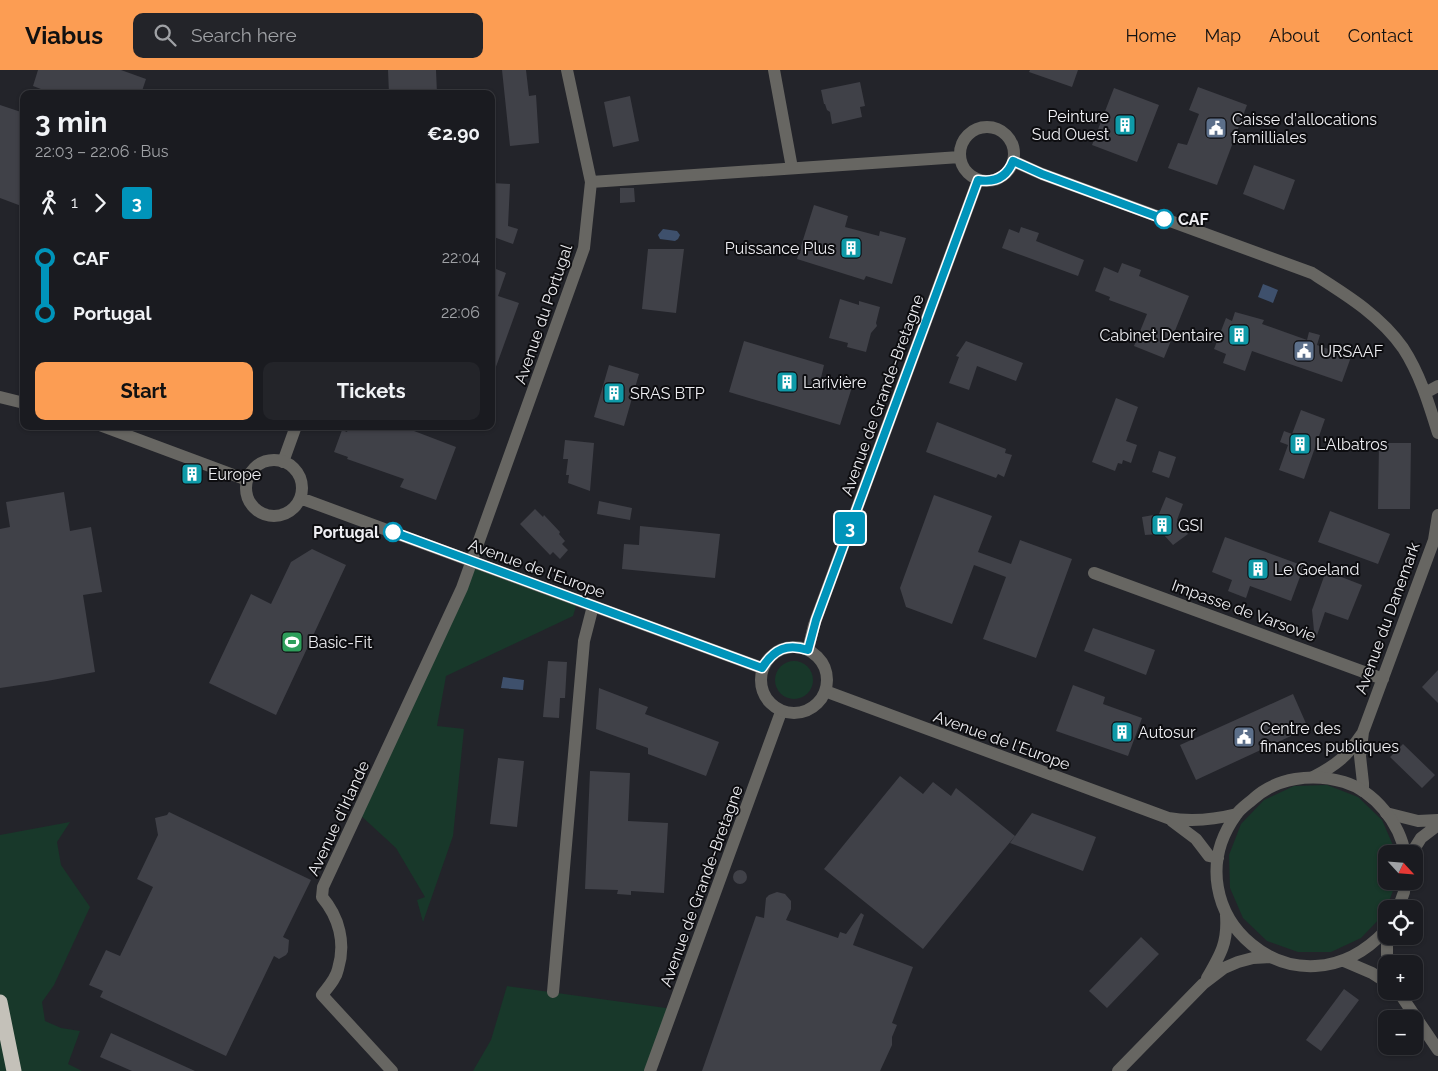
<!DOCTYPE html>
<meta charset="utf-8">
<style>
body{margin:0;font-family:Raleway,sans-serif;background:#232429;color:#f1f3f6;height:100vh;display:flex;flex-direction:column;font-size:19px;white-space:nowrap}
*{box-sizing:border-box;margin:0}
p{font-size:16px;color:#9fa1a5}
.icon{flex:none;width:28px;height:28px;fill:none;stroke:currentColor;stroke-width:2;stroke-linecap:round;stroke-linejoin:round}
.map{position:relative;flex:1;overflow:hidden}
.side{position:absolute;left:20px;top:20px;width:475px;height:340px;display:flex;flex-direction:column;background:#1a1b20;border-radius:10px;box-shadow:0 1px 4px #0004,0 0 0 1px #38393e}
.side>*{flex:none}
.badge{padding:0 10px;border-radius:4px;font-size:18px;line-height:32px}
.needle{width:32px;rotate:116deg}
.tools{position:absolute;left:1378px;top:775px;display:grid;gap:10px}
.tools a{display:grid;place-items:center;width:45px;height:45px;border-radius:10px;background:#1a1b20;box-shadow:0 1px 4px #0004,0 0 0 1px #38393e;font-size:25px}
.map>.badge{position:absolute;translate:-50% -50%;box-shadow:0 0 0 2px #fff}
.legs{display:flex;align-items:center;gap:8px;height:55px;padding:0 15px;font-size:16px}
.legs p{margin-inline-start:auto}
.headline{display:flex;align-items:center;justify-content:space-between;height:85px;padding:0 15px}
h1{font-size:28px;font-weight:700;line-height:38px}
.action{display:flex;gap:10px;margin-top:auto;padding:10px 15px}
.action a{flex:1;height:58px;border-radius:10px;background:#fc9d53;color:#111;font-size:20px;font-weight:700;line-height:58px;text-align:center}
.action a+a{background:#232429;color:#f1f3f6}
ul{padding:0 15px;list-style:none}
li{display:flex;align-items:center;gap:18px;height:55px;font-size:19px}
li i{display:grid;place-items:center;width:8px;height:100%;margin:0 6px;background:currentColor}
li i::after{content:'';width:12px;height:12px;margin:-6px;border:4px solid;border-radius:50%;background:#1a1b20}
li p{margin-inline-start:auto}
li:first-child i{background:linear-gradient(#0000 50%,currentColor 0)}
li:last-child i{background:linear-gradient(currentColor 50%,#0000 0)}
header{display:flex;align-items:center;gap:30px;box-sizing:border-box;height:70px;padding:0 25px;background:#fc9d53;color:#111}
header strong{font-size:24px}
nav{display:flex;gap:28px;margin-inline-start:auto;font-size:18px}
.search{width:350px;height:45px;background:#232429;display:flex;align-items:center;gap:12px;box-sizing:border-box;padding:0 18px;border-radius:10px;color:#9fa1a5;font-size:19px}
.map>svg:first-child{display:block}
</style>
<header>
<strong>Viabus</strong>
<div class="search"><svg class="icon" aria-label="search" viewBox="0 0 24 24"><circle cx="10" cy="10" r="6"/><path d="M15 15l6 6"/></svg>Search here</div>
<nav><a>Home</a><a>Map</a><a>About</a><a>Contact</a></nav>
</header>
<div class="map">
<svg width="1438" height="1001" viewBox="0 0 1438 1001">
<rect width="100%" height="100%" fill="#23242a"/>
<path fill="#18382a" d="M472 491 578 530 573 546 446 606 437 656 464 659 453 766 423 852 417 830 425 827 396 778 358 743Z
M775 610a19 19 0 1 1 38 0a19 19 0 1 1-38 0Z
M1327 715 1358 727 1382 750 1395 780V784H1386V811H1396V813L1384 844 1361 868 1331 882H1298L1267 871 1243 848 1230 818 1229 785 1241 754 1264 730 1294 716Z
M70 752 57 772 61 795 90 837 54 915 42 932 45 951 61 958 80 961 68 994 82 1001H0V765Z
M507 916 673 939 650 1001H473L491 970Z"/>
<path fill="#3e506c" d="M663 159 677 161 680 165 678 169 675 171 660 169 658 165Z
M1263 214 1278 220 1273 233 1258 227Z
M503 607 524 610 523 620 501 618Z"/>
<path fill="#404148" d="M38 0H121L146 9 141 24H54L33 16Z
M388 0H436L437 24H389Z
M502 0H526L529 26 536 25 539 73 510 76Z
M1030 0H1078L1072 17 1029 2Z
M860 12 865 36 860 37 862 47 832 54 830 42 827 40 825 34H824L821 20Z
M1198 17 1247 35 1217 115 1168 98 1178 73 1187 75 1199 44 1189 40Z
M1114 18 1159 35 1137 92 1092 75Z
M630 26 639 71 613 77 604 32Z
M0 35 24 43V137L0 128Z
M1254 95 1295 110 1284 140 1243 124Z
M491 113 510 114 508 156 518 159 513 174 491 166Z
M620 118H634L635 132 620 133Z
M814 135 848 146 845 157 879 166 880 161 906 168 892 214 866 206 864 210 797 189Z
M1021 157 1039 163 1036 171 1084 190 1078 206 1002 178 1009 159 1019 163Z
M648 179H684L676 243 642 239Z
M1122 193 1141 200 1139 206 1189 226 1164 288 1134 276 1147 244 1109 230 1110 227 1095 221 1104 197 1118 203Z
M491 197 506 203 498 226 519 233 493 305H491Z
M840 229 859 235V231L880 237 876 253 877 256 871 263 866 282 847 277 848 273 829 268Z
M1235 242 1264 250 1262 254 1307 270 1309 262 1320 265 1317 275 1351 287 1342 312 1252 281 1245 301 1223 293 1226 284 1214 279 1226 248 1232 251Z
M744 271 824 295 821 308 852 317 840 355 729 322Z
M966 271 1023 293 1016 311 977 296 969 320 949 313 959 287 956 286Z
M609 295 639 304 624 356 594 347Z
M1116 328 1138 337 1126 371 1137 375 1131 393 1123 390 1122 394 1118 393 1115 401 1092 392Z
M1301 340 1325 349 1304 409 1279 400 1288 375 1280 372 1284 361 1292 364Z
M937 352 1006 379 1005 383 1012 385 1004 407 998 404 996 408 926 382Z
M349 356H401L456 377 436 430 400 417 404 409 347 389 348 387 334 382 342 360 347 362Z
M565 370 594 373 590 421 568 413 569 405H566L568 389H563Z
M1379 373H1411L1410 439H1378Z
M1159 381 1176 387 1169 408 1152 402Z
M64 422 70 461 91 457 102 522 83 525 95 602 47 611 0 618V459L10 457 6 432Z
M934 425 992 446 978 482 1011 494 1020 470 1072 489 1036 588 983 569 1006 507 974 495 952 554 906 537 900 518Z
M1166 427 1183 434 1177 450 1188 464 1173 475 1164 465 1158 464 1145 465 1142 447 1159 444Z
M599 431 632 438 630 450 597 444Z
M535 439 543 447 544 445 560 462 559 464 565 471 562 474 568 480 560 489 553 482 550 485 520 454Z
M1330 441 1390 464 1378 494 1318 472Z
M640 456 720 464 715 508 622 499 624 474 639 475Z
M1225 467 1304 496 1291 531 1250 516 1246 528 1228 521 1232 510 1212 502Z
M312 479 346 495 276 645 209 613 251 524 271 534 291 492Z
M1326 501 1362 515 1348 550 1325 542 1315 571 1312 540Z
M1093 558 1155 580 1146 605 1084 581Z
M548 591 567 592 565 628H560L559 648 543 647Z
M1438 600V633L1422 617Z
M1073 615 1105 627 1103 634 1142 648 1128 686 1056 661Z
M599 618 648 637 645 644 719 672 706 706 648 684V678L596 659Z
M1293 624 1308 658 1196 710 1180 675Z
M1403 674 1435 705 1422 718 1390 687Z
M498 688 524 691 517 757 490 754Z
M590 701 630 703 628 751 668 753 664 823 631 821V825L617 824 618 820 585 819Z
M900 706 923 724 933 712 951 726 956 718 1015 766 923 879 824 799Z
M169 742 311 810 283 867 289 870 288 882 286 885 279 889 274 886 226 986 100 927 103 921 89 915 106 880 120 886 153 817 137 809 158 765 155 748 167 745Z
M1032 743 1096 767 1083 801 1010 773Z
M733 807a7 7 0 1 1 14 0a7 7 0 1 1-14 0Z
M777 822 785 824 791 831V839L786 850 838 868 840 862 846 864 861 843 864 845 853 875 913 897 892 953 897 955 892 967V975L880 1001H702L756 846 764 848 766 828 769 825Z
M1141 867 1159 884 1107 938 1089 921Z
M1344 919 1359 930 1321 981 1306 970Z
M111 963 195 1001H132L100 987Z"/>
<g fill="none" stroke-linecap="round" stroke-linejoin="round">
<path stroke="#676662" stroke-width="12" d="M774 0 792 98
M960 84a27 27 0 1 1 54 0a27 27 0 1 1-54 0Z
M1013 91 1042 104 1312 203C1345 224 1380 245 1403 278 1420 304 1429 334 1438 363
M591 112 960 87
M1425 323 1438 316
M283 392 296 356
M1094 503 1383 609
M808 580 814 555 978 110
M1313 707C1337 695 1347 686 1362 664
M1363 721V713L1360 686 1363 662 1434 470 1438 445
M1386 743 1418 751 1438 750
M1411 784 1421 768 1438 755
M553 922 584 571 593 536
M392 1001 322 925C328 917 336 909 338 899 346 873 339 847 322 827L323 817 462 518 584 178 591 112 567 0
M650 1001 781 642"/>
<path stroke="#676662" stroke-width="12" d="M0 327 24 333
M102 356 247 410
M246 418a28 28 0 1 1 56 0a28 28 0 1 1-56 0Z
M300 428 762 598
M761 610a33 33 0 1 1 66 0a33 33 0 1 1-66 0Z
M825 621 1168 748C1192 752 1213 750 1237 744
M1172 751 1196 769 1209 786 1218 788
M1398 839 1404 822 1405 811
M1386 860C1297 956 1167 841 1236 745 1240 739 1246 735 1252 730 1276 707 1313 703 1344 712 1374 721 1400 753 1405 784
M1387 866V894
M1344 891 1372 903 1386 912
M1207 908C1221 884 1228 872 1226 845
M1398 921 1438 980
M1118 1001 1203 914 1224 898 1238 892 1253 888 1271 887"/>
<path stroke="#c4c1b9" stroke-width="15" d="M0 932 14 1001"/>
</g>
<g fill="none" stroke-linecap="round" stroke-linejoin="round">
<g stroke="#fff" stroke-width="11">
<path id="line-1" d="M393 462 762 598C774 579 787 573 808 580L816 550 978 110C995 113 1007 107 1013 91L1042 104 1164 149"/>
</g>
<use href="#line-1" stroke="#0094ba" stroke-width="8"/>
</g>
<defs>
<g id="building-square" transform="scale(1.125)"><rect x="-9" y="-9" width="18" height="18" rx="4" fill="#0f9aa8" stroke="#0d0d10"/><path d="M-4-6H4V6H1V3H-1V6H-4ZM-2.5-4.3h1.7v1.8h-1.7ZM.8-4.3h1.7v1.8H.8ZM-2.5-1h1.7V.8h-1.7ZM.8-1h1.7V.8H.8Z" fill="#fff"/></g>
<g id="civic-square" transform="scale(1.125)"><rect x="-9" y="-9" width="18" height="18" rx="4" fill="#5c6f8a" stroke="#0d0d10"/><path d="M-.6-6.5H3V-4.5H.6V-3L4-1V1h2V6H-6V1h2V-1L-.6-3ZM-1.2 2.5V6h2.4V2.5Z" fill="#fff"/></g>
<g id="stadium-square" transform="scale(1.125)"><rect x="-9" y="-9" width="18" height="18" rx="4" fill="#2e9e5b" stroke="#0d0d10"/><path d="M0-5a6.5 5 0 1 0 0 10a6.5 5 0 1 0 0-10ZM-3.5-1.8h7v3.6h-7Z" fill="#fff"/></g>
</defs>
<g fill-rule="evenodd">
<use href="#building-square" x="1125" y="55"/>
<use href="#civic-square" x="1216" y="58"/>
<use href="#building-square" x="851" y="178"/>
<use href="#building-square" x="1239" y="265"/>
<use href="#civic-square" x="1304" y="281"/>
<use href="#building-square" x="787" y="312"/>
<use href="#building-square" x="614" y="323"/>
<use href="#building-square" x="1300" y="374"/>
<use href="#building-square" x="192" y="404"/>
<use href="#building-square" x="1162" y="455"/>
<use href="#building-square" x="1258" y="499"/>
<use href="#stadium-square" x="292" y="572"/>
<use href="#building-square" x="1122" y="662"/>
<use href="#civic-square" x="1244" y="667"/>
</g>
<g fill="#fff" stroke="#0094ba" stroke-width="2.5">
<circle cx="1164" cy="149" r="9"/>
<circle cx="393" cy="462" r="9"/>
</g>
<g text-anchor="middle" stroke-width="4" stroke-linejoin="round" paint-order="stroke">
<g font-size="16" fill="#eeeef2" stroke="#0d0d10" text-anchor="start">
<text x="1109" y="52" text-anchor="end">Peinture<tspan x="1109" dy="18">Sud Ouest</tspan></text>
<text x="1232" y="55">Caisse d'allocations<tspan x="1232" dy="18">familliales</tspan></text>
<text x="835" y="184" text-anchor="end">Puissance Plus</text>
<text x="1223" y="271" text-anchor="end">Cabinet Dentaire</text>
<text x="1320" y="287">URSAAF</text>
<text x="803" y="318">Larivière</text>
<text x="630" y="329">SRAS BTP</text>
<text x="1316" y="380">L'Albatros</text>
<text x="208" y="410">Europe</text>
<text x="1178" y="461">GSI</text>
<text x="1274" y="505">Le Goeland</text>
<text x="308" y="578">Basic-Fit</text>
<text x="1260" y="664">Centre des<tspan x="1260" dy="18">finances publiques</tspan></text>
<text x="1138" y="668">Autosur</text>
</g>
<g font-size="16" font-weight="bold" fill="#eeeef2" stroke="#0d0d10" text-anchor="start">
<text x="1178" y="155">CAF</text>
<text x="379" y="468" text-anchor="end">Portugal</text>
</g>
<g font-size="16" fill="#eeeef2" stroke="#0d0d10">
<text transform="translate(543 244) rotate(-71)" y="6">Avenue du Portugal</text>
<text transform="translate(882 325) rotate(-70)" y="6">Avenue de Grande-Bretagne</text>
<text transform="translate(537 498) rotate(20)" y="6">Avenue de l'Europe</text>
<text transform="translate(1244 540) rotate(20)" y="6">Impasse de Varsovie</text>
<text transform="translate(1387 548) rotate(-70)" y="6">Avenue du Danemark</text>
<text transform="translate(1002 670) rotate(20)" y="6">Avenue de l'Europe</text>
<text transform="translate(338 748) rotate(-65)" y="6">Avenue d'Irlande</text>
<text transform="translate(701 816) rotate(-70)" y="6">Avenue de Grande-Bretagne</text>
</g>
</g>
</svg>
<div class="tools">
<a><svg class="needle" viewBox="-14 -14 28 28"><path d="M0-13l5 13h-10z" fill="#e53935"/><path d="M0 13l5-13h-10z" fill="#9fa1a5"/></svg></a>
<a><svg class="icon" aria-label="locate" viewBox="0 0 24 24"><circle cx="12" cy="12" r="6"/><path d="M12 2v4M12 18v4M2 12h4M18 12h4"/></svg></a>
<a>+</a>
<a>−</a>
</div>
<b class="badge" style="left:850px;top:458px;background:#0094ba;color:#fff">3</b>
<section class="side">
<div class="headline"><div><h1>3 min</h1><p>22:03 – 22:06 · Bus</p></div><b>€2.90</b></div>
<div class="legs"><svg class="icon" aria-label="walk" viewBox="0 0 24 24"><circle cx="13" cy="4" r="2"/><path d="M13 8l-2 6 4 7M11 14l-3 7M7 12l3-4h3l4 4"/></svg>1<svg class="icon" aria-label="forward" viewBox="0 0 24 24"><path d="M9 5l7 7-7 7"/></svg><b class="badge" style="background:#0094ba;color:#fff">3</b></div>
<ul>
<li><i style="color:#0094ba"></i><b>CAF</b><p>22:04</p></li>
<li><i style="color:#0094ba"></i><b>Portugal</b><p>22:06</p></li>
</ul>
<div class="action"><a>Start</a><a>Tickets</a></div>
</section>
</div>
